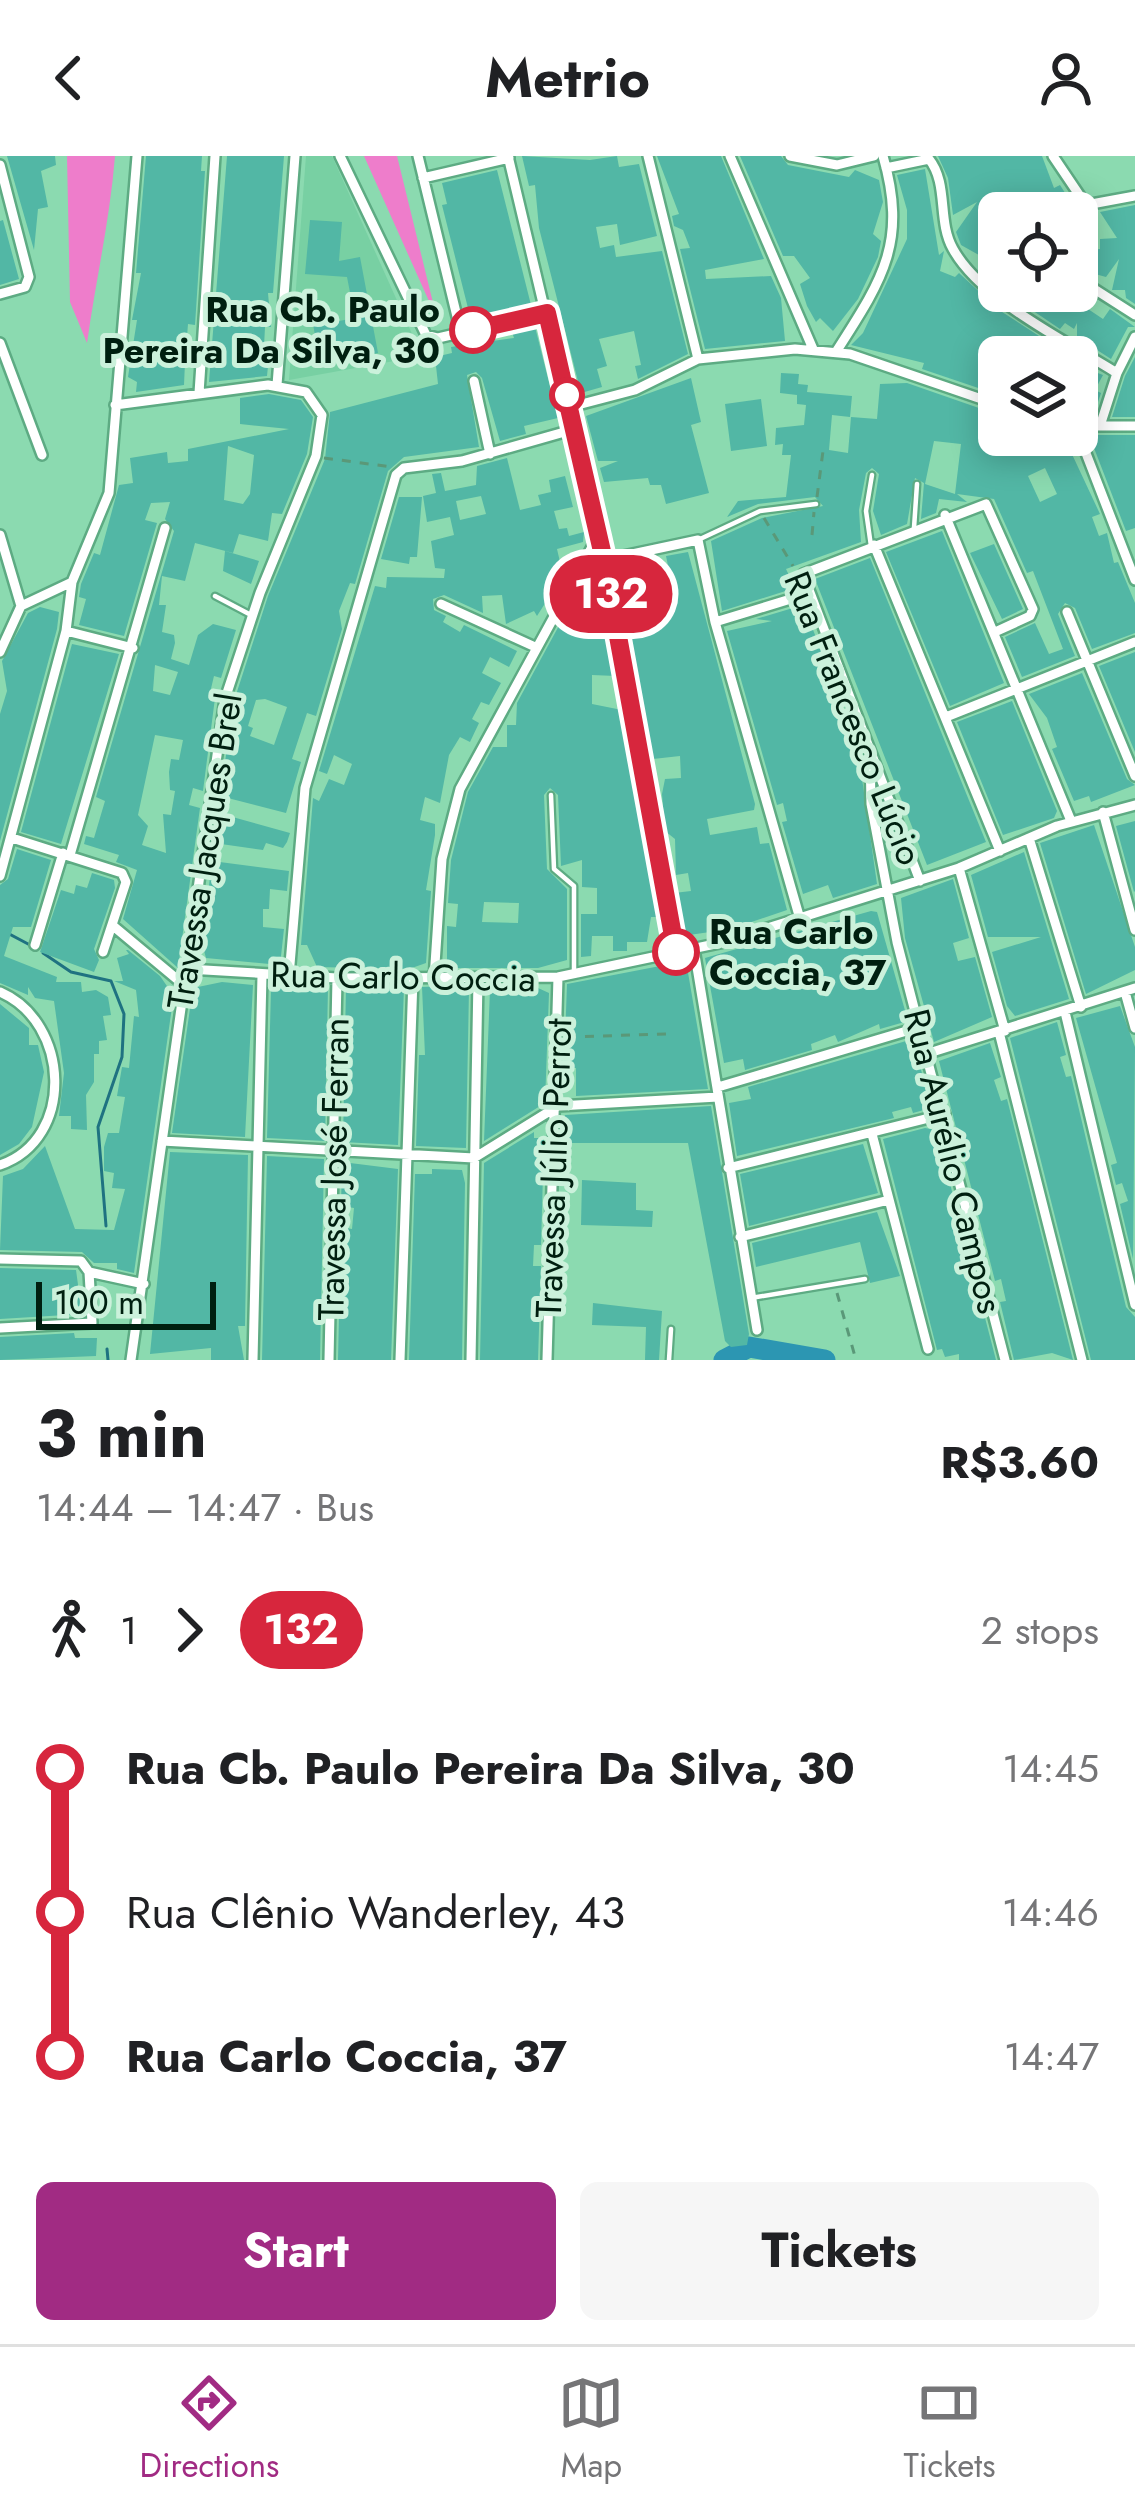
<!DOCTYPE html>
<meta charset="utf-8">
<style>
body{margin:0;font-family:Jost,sans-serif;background:#f6f6f6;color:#202124;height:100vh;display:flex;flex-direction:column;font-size:45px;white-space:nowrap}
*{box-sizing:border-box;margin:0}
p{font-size:39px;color:#757577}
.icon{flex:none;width:66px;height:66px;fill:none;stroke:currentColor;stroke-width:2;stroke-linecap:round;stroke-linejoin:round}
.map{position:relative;height:1204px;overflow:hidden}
.panel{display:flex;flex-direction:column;background:#fff;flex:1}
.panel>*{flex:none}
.badge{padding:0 24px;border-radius:39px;font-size:42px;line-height:78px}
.buttons{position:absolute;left:978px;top:36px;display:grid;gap:24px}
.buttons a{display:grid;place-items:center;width:120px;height:120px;border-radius:18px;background:#fff;box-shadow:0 6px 30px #0003;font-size:60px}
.scale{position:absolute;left:36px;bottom:30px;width:180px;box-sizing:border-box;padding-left:12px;border:6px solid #001f10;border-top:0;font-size:33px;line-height:42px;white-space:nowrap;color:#001f10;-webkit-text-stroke:9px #cbf1db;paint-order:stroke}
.map>.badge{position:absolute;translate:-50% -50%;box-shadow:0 0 0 6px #fff}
.legs{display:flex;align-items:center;gap:18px;height:132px;padding:0 36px;font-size:39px}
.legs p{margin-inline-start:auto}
.head{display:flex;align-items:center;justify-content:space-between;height:204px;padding:0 36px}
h1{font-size:66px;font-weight:700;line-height:90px}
.cta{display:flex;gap:24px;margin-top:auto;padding:24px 36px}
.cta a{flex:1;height:138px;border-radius:18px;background:#a12b83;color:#fff;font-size:48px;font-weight:700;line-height:138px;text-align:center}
.cta a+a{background:#f6f6f6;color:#202124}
ul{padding:0 36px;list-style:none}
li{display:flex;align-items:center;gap:42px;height:144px;font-size:45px}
li i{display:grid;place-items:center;width:18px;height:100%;margin:0 15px;background:currentColor}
li i::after{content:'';width:30px;height:30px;margin:-15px;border:9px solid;border-radius:50%;background:#fff}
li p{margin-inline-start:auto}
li:first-child i{background:linear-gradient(#0000 50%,currentColor 0)}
li:last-child i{background:linear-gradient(currentColor 50%,#0000 0)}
header{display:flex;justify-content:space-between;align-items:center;height:156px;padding:0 36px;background:#fff;font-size:54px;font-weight:700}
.tabs{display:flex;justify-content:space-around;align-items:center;height:168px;border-top:3px solid #e0e0e0;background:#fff;font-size:33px;color:#757577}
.tabs a{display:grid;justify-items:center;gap:6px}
.tabs .current{color:#a12b83}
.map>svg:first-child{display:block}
</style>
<header><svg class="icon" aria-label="back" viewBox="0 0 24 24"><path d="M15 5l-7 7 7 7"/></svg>Metrio<svg class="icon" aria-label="person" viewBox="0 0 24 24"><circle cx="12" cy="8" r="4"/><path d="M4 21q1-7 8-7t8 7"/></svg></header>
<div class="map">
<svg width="1135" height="1204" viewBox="0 0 1135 1204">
<rect width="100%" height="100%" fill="#8bdab0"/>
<path fill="#78d0a3" d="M306 0H332L422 200 289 224Z"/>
<path fill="#ee7dcb" d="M67 0H115C110 63 96 123 87 187L70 146Z
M364 0H397L437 163Z"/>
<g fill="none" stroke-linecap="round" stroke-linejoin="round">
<path stroke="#1f7281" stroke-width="3" d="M0 773 30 789
M43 797 71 816 111 825 124 858 122 901 98 971 106 1070
M107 1193 108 1204"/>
<path stroke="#2c96b2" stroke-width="21" d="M724 1204 749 1191 825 1204"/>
</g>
<path fill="#52b7a5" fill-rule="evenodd" d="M7 0H55L56 9 41 15 48 51 38 53 34 94Z
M146 0H202L201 15H205L195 169 188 168 186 193 193 194 192 206H185L184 229 136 236 137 226 128 221 137 164H132L141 117H136Z
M227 0H284L273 137H268L271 171H265L263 210H268L267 220 209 226Z
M522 0 590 4 617 0 619 11 639 8 657 80 620 89 617 68 596 71 600 92 614 89 616 101 662 95 688 198 638 223 635 210 641 209 634 175 599 183 607 210 597 213 602 231 581 237 539 72 535 29 529 30Z
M657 0H721L764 103 705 114 706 123 771 120 781 142 785 185 705 193 680 93 690 92 683 74 674 70 672 60 679 58Z
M740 0H781L788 9 849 21 855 14 879 24 883 46 873 78 881 85 878 101 858 143 833 175 820 162 816 166 807 150 800 128 810 122 794 100H783Z
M938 0H1042L1054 32 1060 29 1067 40 1069 54 1064 57H999L986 69 999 73V131L981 114 986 103 961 89 956 76 977 46 953 59 948 22Z
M925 13 939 99 944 95 940 115 955 121 959 117 999 154 1062 195 1059 201H999V239L922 213 924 207 851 189 863 177 907 83V54L897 19Z
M497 14 531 149 471 164 442 49 447 48 442 27Z
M1135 49V148L1126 142 1125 134H1112L1119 103 1106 121 1077 113V95L1100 93V83L1117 82 1100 56Z
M3 64 19 123 0 129V65Z
M310 64 342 66 339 105 360 101 378 197 320 208 309 145 318 143 323 168 355 162 347 121 305 118Z
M1004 135H1081L1089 146 1085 151 1103 163 1110 153 1135 171H1128L1111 203 1077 181V167L1074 173 1065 167 1060 173Z
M535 171 558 262 524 270 526 278 500 285 482 222 476 216 467 219 479 291 404 301 388 315 355 428 350 427 339 455 342 473 316 560 307 557 292 603 301 606 286 657 220 640 234 545 268 440 325 303 330 256 438 228 435 201 452 197 451 191 514 182 512 176ZM265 543 287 551 274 589 250 580 253 572 248 570 256 544Z
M1135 201V261H1112L1125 220Z
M1077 209 1103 219 1095 234 1101 237 1096 252 1089 250 1087 258 1077 257Z
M781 217 799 218 798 228 808 229 807 236 852 240 850 261 832 259 829 294 848 297 851 261 877 263 880 228 907 227 999 259 997 286 1045 290 1040 279H1063L1100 358 1092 361 1099 380 1107 377 1114 407 1118 406 1135 447V477L1092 493 1075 452 1065 447 1058 458 1075 500 1022 521 1005 481 1035 467 1049 498 1063 493 1033 415 1027 417 994 343 957 338 967 346 939 343 936 357 921 363 924 327 915 322 907 368 881 379 873 355 879 318 872 312 866 317 859 354 861 386 786 413 795 432 722 455 711 385 762 362 823 350 815 341 758 348 727 361 738 345 786 341 791 299H782L783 288 775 289 776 272 804 269 806 249 797 248V239L780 237ZM934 285 961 288 955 338 925 328ZM1045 312 1057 338 1040 346 1028 320Z
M691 222 701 266 691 269 709 337 666 348 661 329H650L648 322 604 326 600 312 618 305H598L586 260Z
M269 238 301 244 313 261 307 298 282 358 272 357 268 385 239 378 233 397 195 387 185 425 162 420 159 449H166L162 476 174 479 175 487 171 503 189 509 198 479 213 468 236 474 221 522 214 520 209 541 215 542 203 635 193 632 189 649 200 652 178 812 123 763 137 714 116 706 119 699 84 688 86 680 94 682 105 645 96 641 174 375 165 363 170 346 151 347 145 364 157 367 124 480 79 469 86 443 79 441 81 428 94 397 100 399 119 329 133 327 130 302 167 296 168 307 188 305V293L289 273 240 268V242ZM228 290 254 299 250 338 243 348 224 344ZM155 509 178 516 170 539 153 535ZM155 579 183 584 179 604 171 603 169 616 170 634 175 635 171 659 163 658 166 697 142 689 148 670 138 659Z
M761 243 767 290 731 295 725 248Z
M1089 279H1135V372L1126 375Z
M507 302 520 354 541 349 538 339 551 336 549 324 565 320 573 351 554 355 559 373 567 372 569 380 584 376 583 386 557 393 563 419 537 460 534 455 506 468 502 439 482 440 483 457 444 439 433 443 434 454 446 460 443 466 460 476 464 469 517 495 509 511 490 501 482 517 501 527 489 549 481 546 472 563 479 567 470 586 460 581 449 599 440 647 425 641 420 664 435 668V679L426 734 431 735 426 807 409 813 317 811 307 789H301L313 642 319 645 329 623 344 629 352 608 334 599 327 618 319 615 375 430 386 432 387 421 444 422 445 413 435 412 431 385 454 379 450 361 427 366 423 340 436 337 432 318 441 317 445 335 476 329 477 310ZM481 340 486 358 460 364 456 345Z
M399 341H422L417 401H410L409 408 381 403Z
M942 375 1004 527 950 550 886 396Z
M994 388 1023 453 1002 463 970 397Z
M225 395 259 405 251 428 223 415Z
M688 396 755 648 754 654 707 663 710 679 757 671 760 688 769 687 787 754 710 780V776L682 780 674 737 691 735 688 717 676 719 675 683 665 675 662 638 665 623 681 622 680 600 653 603 621 431 636 429 634 407 645 404 649 428 671 424 666 400Z
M870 402 986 686 927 709 815 423Z
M587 418 598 423 616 520 592 519V548L622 554 658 761H651L647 786H627V795H613V780H592L591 800 581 801V758H597V732L582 731V704L561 710 558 639 550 632 544 639 547 713 567 733V804L538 812H447V770L456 771 458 748 448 747 451 704 468 636 493 591H507V569H516L517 547ZM484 746 519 747 518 767 482 766Z
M803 449 832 521 837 555 845 554 857 587 877 728 833 742 828 729 803 738 782 666 787 665 783 647 777 649 727 475 772 465 756 463Z
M40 451 59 456 57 473 0 685V558L7 535 2 505 28 457Z
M72 488 119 498 61 688 21 676Z
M1135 496V596L1099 510Z
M1082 517 1127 623 1135 629 1091 646 1089 640 1074 645 1052 593 1057 591 1047 562 1029 538Z
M1012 545 1057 655 1054 662 1003 679 957 566Z
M218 657 290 677 287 686 283 692 266 687 263 694 214 687Z
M1135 665V735L1134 736 1116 670Z
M1094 669 1135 791V814L1086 838 1040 687Z
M17 693 51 704 31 771H13L4 800 57 821 56 826H81L82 836 96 834 108 841 111 859 103 860 107 884 99 885V898H94V926L86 939 87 974 71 973V960H59L64 917 54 845 35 842 28 831V839L0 827V729L8 723Z
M1024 696 1069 843 1015 860 1007 850 992 796 1041 781H988L971 719Z
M212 705 289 715 287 735 270 733 269 753H263V771L284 773 280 809 206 802 202 787Z
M92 717 114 724 115 732 94 793 99 804 94 816 40 796 61 734 74 738 76 729 87 732Z
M953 723 969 782 953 787 958 805 975 801 992 861 934 886 905 782 901 742Z
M871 755 877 756 908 865 880 873 879 868 838 886 835 879 811 888 812 894 745 914 743 903 724 907 705 802Z
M126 794H128L160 820 169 833 172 851 134 1117 117 1113V1107H94L82 1096 0 1094 3 1020 23 1013 45 990 75 1073 114 1074 125 1033 112 1032 114 1017 104 1015V991L108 977H119L125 941 117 940 122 911 129 912 134 860 139 861 136 834 114 825H123L117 802 129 798Z
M686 805 708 933 576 940V912H564L567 828Z
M222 826 253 829 245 981 172 977 193 832Z
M279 827 328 831 325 985 267 982 271 834H278Z
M453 830 469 833 466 992 416 990 419 899H425L422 831Z
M346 831 404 832 398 989 343 986Z
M538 832 549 837 545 947 484 985 490 834Z
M0 848 29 872V889H38L44 916 32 971 19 988 0 999Z
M1120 850 1135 891 1133 1103 1120 1048 1128 1045 1122 1027 1116 1029 1111 1009 1117 1007 1076 862Z
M1057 866 1066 899 1060 901 1066 921 1071 920 1126 1151 1135 1161V1204H1091L1010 882Z
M913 883 931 952 913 957 911 951 892 956 894 962 737 1000 729 947 751 943 748 931Z
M990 887 1001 921 994 924 1001 945 1007 943 1073 1204 1052 1197 1014 1204 1000 1146 1006 1145 1001 1123 995 1125 939 905Z
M711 950 749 1178 747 1189 731 1191 725 1185 688 987H565V959Z
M925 972 936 974 996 1204H959V1198L945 1201 942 1193 937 1194 883 983Z
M534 976V982H544L541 1089H534L533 1110H541L538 1204H480L484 1007Z
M863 988 878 1037 749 1070 740 1018Z
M170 996 248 999 245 1170H238L244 1204H211V1192L150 1198Z
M267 1000 324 1003 320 1204H262Z
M342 1006 398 1013 391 1204H338L341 1071 352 1073 354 1052 341 1050Z
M432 1013 462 1014 465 1027 462 1204H409L415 1018H432Z
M582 1024 636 1027V1054L653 1055 652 1071 581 1069Z
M877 1056 900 1120 870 1127 860 1086 756 1111 752 1087Z
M0 1112 76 1114 82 1158 0 1163Z
M593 1147 662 1155 659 1204H645L646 1171 592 1169Z
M74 1177 75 1182H97L96 1200 0 1204V1181Z"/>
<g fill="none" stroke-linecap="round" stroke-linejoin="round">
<g stroke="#5dab83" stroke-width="9">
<path id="lane" d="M914 372 917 328
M698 384 760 355 816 348
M871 390 866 355 872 319
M215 440 251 459
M551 639 554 713 574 730V817
M751 1142 865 1123
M669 1204 671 1173"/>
</g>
<g stroke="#5dab83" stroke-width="14">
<path id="street" d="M340 0 426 179 438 182 546 157
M418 0 461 177
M508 0 604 404 676 796
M648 0 698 203
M730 0 813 193
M790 0 837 9 874 0
M1053 0 1086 49 1135 40
M0 9 29 121 25 131 0 138
M886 12 929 3C949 28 937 65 953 93 981 144 1068 186 1117 217L1100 270
M423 22 509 2
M1077 122 1135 159
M0 187 42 299
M836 196C882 124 908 87 883 0
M1117 217 1135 181
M474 225 490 298
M277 229 295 0
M199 237 215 0
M115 249 268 229 306 236 322 259 316 300 260 437 225 543 131 1204
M570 251 635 234 698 203 795 193 850 198 999 249
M1077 270H1135
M1077 274 1135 424
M945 359 1071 665
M0 379 21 450
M874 389 1000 695
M604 404 698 384 715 466 800 763
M441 448 533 490
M21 450 72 426
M1067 456 1135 620
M715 466 807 438
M66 475 133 492
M0 496 21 450
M946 561 1135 486
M870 596 871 648 897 786 1005 1204
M1103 656 1135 774
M12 682 122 717 126 726 103 796
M1029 682 1081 851
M70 699 165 372
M959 712 1005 875
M0 720 66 475 72 426 109 337 137 0
M920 725 803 418 986 348 1033 453 1030 460 995 476
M112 769 184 829
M35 789 63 697
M694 793 757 1174
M188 813 337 822 558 821 720 787 959 712 1057 670 1135 649
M289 820 305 632 396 319 404 312 462 305 575 273
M434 823 442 703 460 633 598 380
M0 836C70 866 76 983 0 1009
M1125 836 1135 872
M1065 856 1135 1149
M999 876 1082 1204
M929 897 1135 832
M718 931 920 871
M872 978 928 1193
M162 985 474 1002 558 950 718 941
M728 1012 945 958
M740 1081 889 1044
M0 1103 81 1105 89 1116 92 1167 0 1172
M89 1116 144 1128
M253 1204 262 819
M329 1204 337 822
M400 1204 413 822
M471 1204 478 823
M547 1204 558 821"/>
</g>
<path stroke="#5a9878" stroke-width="3" stroke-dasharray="9 9" stroke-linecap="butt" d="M324 302 392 311
M817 341 823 295
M764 362 793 410
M812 379 814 356
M567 881 666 878
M837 1137 856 1204"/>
<use href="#lane" stroke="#fff" stroke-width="4.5"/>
<use href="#street" stroke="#fff" stroke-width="9"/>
</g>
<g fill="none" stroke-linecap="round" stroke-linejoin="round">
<g stroke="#fff" stroke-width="27">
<path id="line-1" d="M473 174 547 157 604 404 676 796"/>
</g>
<use href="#line-1" stroke="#d7263d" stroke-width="18"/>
</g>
<g fill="#fff" stroke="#d7263d" stroke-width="6">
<circle cx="473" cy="174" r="21"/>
<circle cx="567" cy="239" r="15"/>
<circle cx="676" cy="796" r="21"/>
</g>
<g text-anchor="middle" stroke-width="10" stroke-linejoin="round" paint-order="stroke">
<g font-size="36" font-weight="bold" fill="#001f10" stroke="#cbf1db" text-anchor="end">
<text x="440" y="166">Rua Cb. Paulo<tspan x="440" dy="41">Pereira Da Silva, 30</tspan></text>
<text x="709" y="788" text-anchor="start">Rua Carlo<tspan x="709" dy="41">Coccia, 37</tspan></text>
</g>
<g font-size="36" fill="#001f10" stroke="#cbf1db">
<text transform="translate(854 562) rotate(68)" y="13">Rua Francesco Lúcio</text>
<text transform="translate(204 695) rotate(-81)" y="13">Travessa Jacques Brel</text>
<text transform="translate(403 820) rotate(1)" y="13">Rua Carlo Coccia</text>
<text transform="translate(954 1005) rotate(76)" y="13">Rua Aurélio Campos</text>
<text transform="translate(553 1012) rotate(-88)" y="13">Travessa Júlio Perrot</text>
<text transform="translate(333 1013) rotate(-89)" y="13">Travessa José Ferran</text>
</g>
</g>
</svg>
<div class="buttons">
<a><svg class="icon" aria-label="locate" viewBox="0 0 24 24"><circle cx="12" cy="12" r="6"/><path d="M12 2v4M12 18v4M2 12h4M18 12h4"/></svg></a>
<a><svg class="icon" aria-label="layers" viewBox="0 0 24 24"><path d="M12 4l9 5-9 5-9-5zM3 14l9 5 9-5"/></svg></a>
</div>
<div class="scale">100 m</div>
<b class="badge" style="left:611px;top:438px;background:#d7263d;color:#fff">132</b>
</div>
<section class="panel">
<div class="head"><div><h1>3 min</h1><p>14:44 – 14:47 · Bus</p></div><b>R$3.60</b></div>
<div class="legs"><svg class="icon" aria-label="walk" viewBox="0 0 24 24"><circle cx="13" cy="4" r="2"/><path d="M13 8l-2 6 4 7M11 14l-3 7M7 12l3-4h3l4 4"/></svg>1<svg class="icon" aria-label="forward" viewBox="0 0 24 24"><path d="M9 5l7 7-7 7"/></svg><b class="badge" style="background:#d7263d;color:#fff">132</b><p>2 stops</p></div>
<ul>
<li><i style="color:#d7263d"></i><b>Rua Cb. Paulo Pereira Da Silva, 30</b><p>14:45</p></li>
<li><i style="color:#d7263d"></i><span>Rua Clênio Wanderley, 43</span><p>14:46</p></li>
<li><i style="color:#d7263d"></i><b>Rua Carlo Coccia, 37</b><p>14:47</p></li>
</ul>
<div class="cta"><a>Start</a><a>Tickets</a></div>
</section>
<nav class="tabs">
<a class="current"><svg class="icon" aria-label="directions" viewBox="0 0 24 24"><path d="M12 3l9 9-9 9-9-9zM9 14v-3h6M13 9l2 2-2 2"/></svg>Directions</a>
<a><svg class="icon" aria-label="map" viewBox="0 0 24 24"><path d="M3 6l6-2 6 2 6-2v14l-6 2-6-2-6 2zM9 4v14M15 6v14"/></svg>Map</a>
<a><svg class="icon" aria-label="tickets" viewBox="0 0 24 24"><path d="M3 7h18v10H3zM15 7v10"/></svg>Tickets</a>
</nav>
